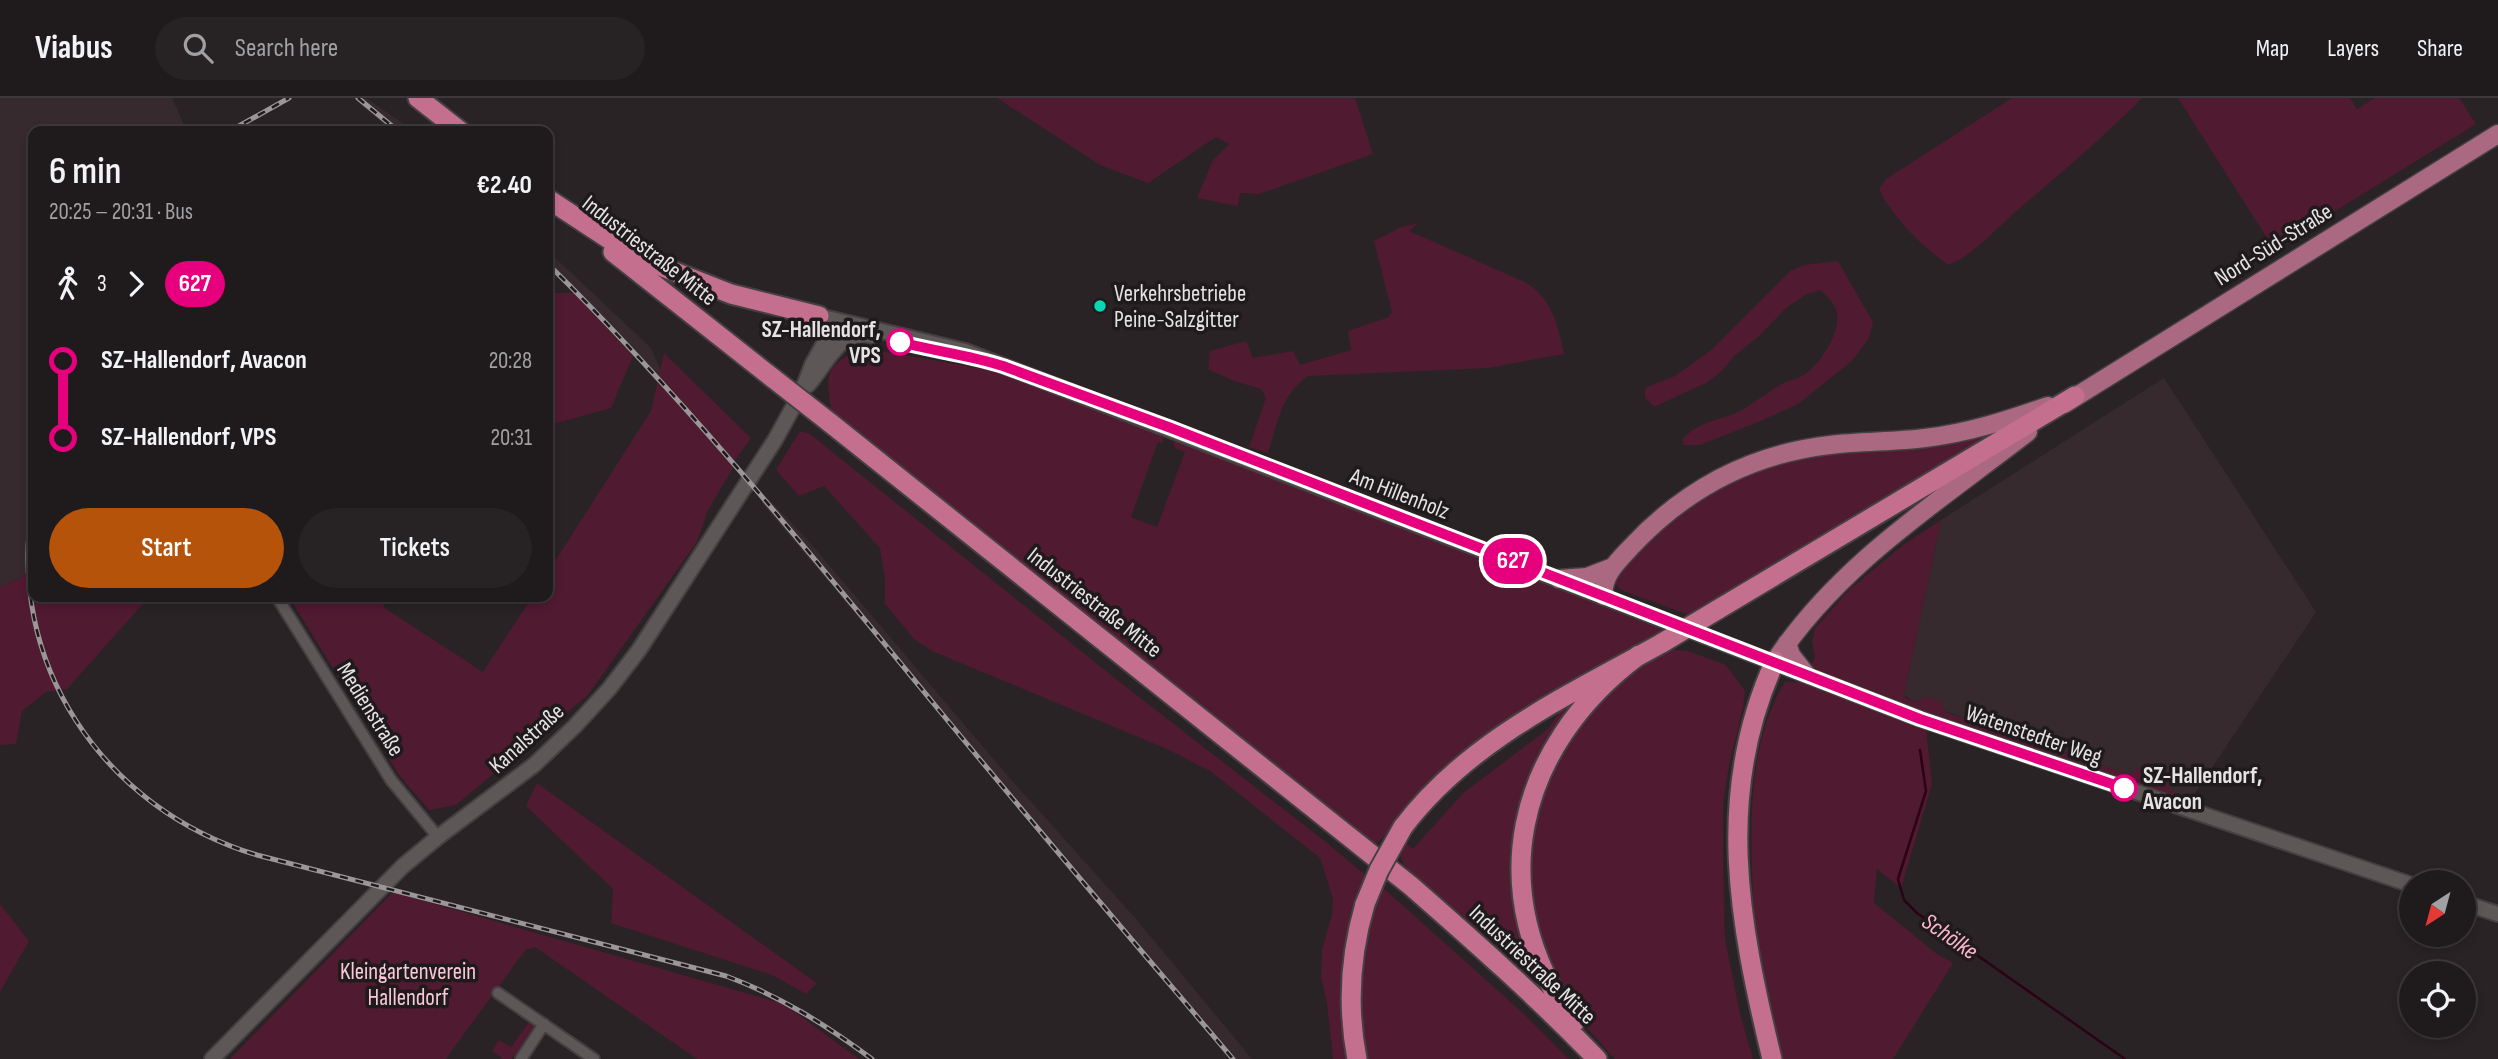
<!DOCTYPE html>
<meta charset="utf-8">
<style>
body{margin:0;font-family:"Sofia Sans Condensed",sans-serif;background:#272325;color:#f1f3f6;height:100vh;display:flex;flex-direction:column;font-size:26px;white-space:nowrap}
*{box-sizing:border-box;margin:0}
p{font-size:23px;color:#a1a1a3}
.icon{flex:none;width:38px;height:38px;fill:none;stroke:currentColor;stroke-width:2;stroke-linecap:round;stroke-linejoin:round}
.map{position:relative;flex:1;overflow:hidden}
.panel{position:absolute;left:28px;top:28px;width:525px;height:476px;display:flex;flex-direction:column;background:#1f1a1c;border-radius:14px;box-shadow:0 4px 10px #0003,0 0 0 2px #3c383b}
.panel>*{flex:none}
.badge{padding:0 14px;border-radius:23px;font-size:24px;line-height:46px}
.needle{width:46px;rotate:216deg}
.fabs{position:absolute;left:2399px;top:772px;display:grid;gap:14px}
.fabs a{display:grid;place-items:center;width:77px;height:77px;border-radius:50%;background:#1f1a1c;box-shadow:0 4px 10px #0003,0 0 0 2px #3c383b;font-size:35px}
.map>.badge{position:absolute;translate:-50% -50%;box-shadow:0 0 0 4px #fff}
.legs{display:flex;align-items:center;gap:10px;height:77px;padding:0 21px;font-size:23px}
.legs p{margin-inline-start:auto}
.overview{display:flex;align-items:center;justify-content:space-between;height:119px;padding:0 21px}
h1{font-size:38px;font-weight:600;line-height:52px}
.primary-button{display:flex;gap:14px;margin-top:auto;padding:14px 21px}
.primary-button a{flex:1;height:80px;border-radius:42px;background:#b45309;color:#fff;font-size:28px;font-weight:600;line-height:80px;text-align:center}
.primary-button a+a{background:#272325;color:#f1f3f6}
ul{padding:0 21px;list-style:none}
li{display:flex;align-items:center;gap:24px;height:77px;font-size:26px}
li i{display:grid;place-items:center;width:10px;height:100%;margin:0 9px;background:currentColor}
li i::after{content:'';width:18px;height:18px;margin:-9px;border:5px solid;border-radius:50%;background:#1f1a1c}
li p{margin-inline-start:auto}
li:first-child i{background:linear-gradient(#0000 50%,currentColor 0)}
li:last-child i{background:linear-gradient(currentColor 50%,#0000 0)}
header{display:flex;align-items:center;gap:42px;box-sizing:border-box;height:98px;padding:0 35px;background:#1f1a1c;border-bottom:2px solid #3c383b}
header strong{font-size:33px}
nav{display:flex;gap:38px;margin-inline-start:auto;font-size:24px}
.search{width:490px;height:63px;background:#272325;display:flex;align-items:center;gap:18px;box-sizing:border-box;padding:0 24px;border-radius:38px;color:#a1a1a3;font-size:26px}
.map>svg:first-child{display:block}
</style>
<header>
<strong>Viabus</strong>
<div class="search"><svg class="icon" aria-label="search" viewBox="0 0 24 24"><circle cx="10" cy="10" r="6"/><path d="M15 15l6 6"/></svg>Search here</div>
<nav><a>Map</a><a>Layers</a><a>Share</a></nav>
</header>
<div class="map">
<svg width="2498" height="961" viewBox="0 0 2498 961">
<rect width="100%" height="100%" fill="#292325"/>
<path fill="#362a2e" d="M0 0H172L187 33H33V460L24 478 0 489Z
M353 0H366L414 33H392Z
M548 153 651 250 664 280 735 362 733 370 633 258 574 195 548 171Z
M2164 280 2316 514 2191 701 2128 676 1912 602 1904 597 1941 422Z
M764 396 806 440 1007 677 1136 821 1252 961H1230L1067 770 1053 750 762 405Z"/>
<path fill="#501a31" d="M997 0H1355L1373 56 1259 96 1240 95 1238 108 1197 100 1213 62 1229 46 1216 39 1148 85 1100 67Z
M2012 0H2142C2101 42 2056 79 2012 117 1993 134 1972 158 1948 167 1920 146 1895 123 1879 91L1886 81Z
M2178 0H2350L2357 11 2375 0H2459L2476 26 2274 151Z
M1419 125 1409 133 1527 185C1552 202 1558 226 1564 256L1488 270 1308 278C1280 298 1278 324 1268 355L1249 349 1266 300 1261 291 1234 283 1208 271 1210 253 1246 243 1253 260 1293 253 1300 267 1351 252 1348 233 1389 219 1392 214 1374 143 1401 129Z
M1838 163 1873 224 1869 240 1853 262 1798 306 1763 322 1700 347H1684L1682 341C1701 322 1718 323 1740 313 1755 305 1767 294 1782 286 1788 282 1796 282 1802 278 1820 268 1845 229 1835 209 1832 203 1825 197 1821 192L1807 196 1787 209 1759 238 1734 258 1720 275 1706 285 1654 309 1645 300V290L1675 278 1711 252 1790 173 1804 167Z
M548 195H574L633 258 611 310 553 326 548 330Z
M862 250 991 272 1158 333 1163 340V345L1158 344 1131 419 1157 429 1185 354 1175 350 1173 346 1176 342 1669 528 1641 544V548L1405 713 1383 740 1375 746 832 320C827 279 820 270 862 250Z
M664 255 751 340 735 362 733 370 707 414 697 444 588 597 456 707 429 712 399 677 289 499H390L383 509 483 574 532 499H548V474L651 313Z
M2001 330 1999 335 1770 468 1706 509 1689 517 1621 492 1612 483 1631 460 1679 412 1759 366Z
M800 333 810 336 1116 581 1322 741 1369 780 1352 961H1333L1327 905 1321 879 1322 852 1332 816 1333 800 1320 760 1210 673 1167 651 932 553 914 541 885 506V482L880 450 824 388 799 398 776 372Z
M1941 422 1904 597 1906 600 1917 604 1927 599 1941 603 1945 614 2128 676 2149 664 2164 673 2169 692 2191 701 2195 700 2184 718 1926 630 1932 686 1901 790 1877 771 1874 805 1937 856 1953 865 1893 961H1777C1770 929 1759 895 1756 862 1753 841 1754 819 1753 798 1750 730 1747 644 1785 584H1803L1815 559 1812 544 1815 530 1850 491 1903 447Z
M33 460V499H149L67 591 46 594 22 613 16 646 0 647V489L24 478Z
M1665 551 1688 553 1726 567 1745 593 1743 610 1729 667 1723 706V763L1725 841 1740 916 1753 961H1615L1577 919 1539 845 1530 782V758L1536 719 1558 660 1591 610 1632 572Z
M1602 581 1521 719 1545 888 1405 769 1399 755 1403 742 1413 751 1463 695 1548 631 1562 611Z
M537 685 817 885 806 896 772 877 611 825 613 791 526 708Z
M1380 787 1524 916 1569 961H1365L1358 933V856Z
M393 794 784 906 859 961H697L535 849 526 852 517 863 446 961H230Z
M0 806 29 843 0 894Z
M521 910 539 922 512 961H503L492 953 499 942 511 949 529 924 518 915Z"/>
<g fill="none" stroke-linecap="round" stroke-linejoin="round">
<path stroke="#2b0315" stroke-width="2.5" d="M1920 652 1926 693 1898 781 1904 802 1917 815 2125 961"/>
<g stroke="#444041" stroke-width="14">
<path id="minor" d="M277 499 391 682 438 739
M498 895 594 961
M521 961 544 926"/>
</g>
<g stroke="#444041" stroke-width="18">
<path id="tertiary" d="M819 218 965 253 1920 621 2412 787
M808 287C827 266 839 230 873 238
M2464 805 2498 816
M212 961 403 768 438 739 534 667 575 628 609 591 639 552 775 342 802 293 812 267 826 242 834 234 854 227"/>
</g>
<g stroke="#444041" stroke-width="21">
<path id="primary" d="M2064 306 2498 36
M1559 481 1587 479 1613 469
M1604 498C1601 478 1619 462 1631 449 1685 391 1751 356 1830 347 1861 343 1894 344 1925 340 1968 335 2008 322 2048 308
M1787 545 1791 557 1805 575
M1775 563C1839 466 1938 404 2028 334"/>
</g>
<g stroke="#444041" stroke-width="23">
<path id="trunk" d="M418 0 460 33
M548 101 615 145 665 170 731 196 819 218
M613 154 774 281
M829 324 1411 788C1475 844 1538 900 1597 961
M1717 512 2075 298
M1403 729C1469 642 1569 597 1662 545
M1574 925C1481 796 1515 649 1639 557
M1357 961C1347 909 1350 857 1365 806
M1772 961C1739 825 1714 696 1775 563"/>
</g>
<use href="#minor" stroke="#5d5758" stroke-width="10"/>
<use href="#tertiary" stroke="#5d5758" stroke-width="14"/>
<use href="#primary" stroke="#ab6981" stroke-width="18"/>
<use href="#trunk" stroke="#c56f8f" stroke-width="19"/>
<g stroke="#9b9799" stroke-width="5">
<path id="rail" d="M358 0 398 33
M230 33 289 0
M548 166C687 303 810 455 934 606 1032 725 1133 843 1233 961
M33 404C4 564 103 711 257 757L726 878C780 898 826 927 872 961"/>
</g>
<use href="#rail" stroke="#1f1a1b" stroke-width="2.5" stroke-dasharray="8" stroke-linecap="butt"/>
<g stroke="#444041" stroke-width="23" stroke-linecap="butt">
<path id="trunk-bridge" d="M774 281 829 324
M1662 545 1717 512
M1365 806 1379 772 1403 729"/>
</g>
<use href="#trunk-bridge" stroke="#c56f8f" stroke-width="19"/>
</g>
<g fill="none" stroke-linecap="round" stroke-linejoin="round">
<g stroke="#fff" stroke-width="16">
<path id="line-1" d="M900 244C934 253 969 257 1003 268L1171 330 1920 621 2124 690"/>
</g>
<use href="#line-1" stroke="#e6007e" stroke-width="10"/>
</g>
<circle fill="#07d5b6" stroke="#1f1a1b" stroke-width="2.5" cx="1100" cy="208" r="7"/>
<g fill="#fff" stroke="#e6007e" stroke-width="3.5">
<circle cx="900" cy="244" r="12"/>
<circle cx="2124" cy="690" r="12"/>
</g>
<g text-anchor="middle" stroke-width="7" stroke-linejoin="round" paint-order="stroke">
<g font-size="23" fill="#e6e3e4" stroke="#1f1a1b">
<text transform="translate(2273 146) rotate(-32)" y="8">Nord-Süd-Straße</text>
<text transform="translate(650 152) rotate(38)" y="8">Industriestraße Mitte</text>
<text transform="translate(1400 395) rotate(21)" y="8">Am Hillenholz</text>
<text transform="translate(1095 504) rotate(38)" y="8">Industriestraße Mitte</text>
<text transform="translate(371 611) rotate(58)" y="8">Medienstraße</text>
<text transform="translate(2034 636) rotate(19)" y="8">Watenstedter Weg</text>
<text transform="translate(526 640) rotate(-42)" y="8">Kanalstraße</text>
<text transform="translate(1533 866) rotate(43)" y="8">Industriestraße Mitte</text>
</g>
<g font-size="23" fill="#e6e3e4" stroke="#1f1a1b" text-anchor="start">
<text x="1114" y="203">Verkehrsbetriebe<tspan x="1114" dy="26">Peine-Salzgitter</tspan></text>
</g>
<g font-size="23" font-weight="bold" fill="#e6e3e4" stroke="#1f1a1b" text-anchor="end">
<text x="881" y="239">SZ-Hallendorf,<tspan x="881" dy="26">VPS</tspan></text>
<text x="2143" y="685" text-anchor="start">SZ-Hallendorf,<tspan x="2143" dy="26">Avacon</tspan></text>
</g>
<g font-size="23" fill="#fac9d9" stroke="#1f1a1b">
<text x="408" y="881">Kleingartenverein<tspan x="408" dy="26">Hallendorf</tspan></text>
</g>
<g font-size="24" font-style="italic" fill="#fdb5ce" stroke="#1f1a1b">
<text transform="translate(1950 838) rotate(35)" y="8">Schölke</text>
</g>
</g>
</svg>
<div class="fabs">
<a><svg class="needle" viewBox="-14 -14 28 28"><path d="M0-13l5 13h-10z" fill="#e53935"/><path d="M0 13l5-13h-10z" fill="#a1a1a3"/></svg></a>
<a><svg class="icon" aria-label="locate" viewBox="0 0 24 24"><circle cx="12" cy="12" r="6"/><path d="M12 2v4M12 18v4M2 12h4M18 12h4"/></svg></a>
</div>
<b class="badge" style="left:1513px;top:463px;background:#e6007e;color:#fff">627</b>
<section class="panel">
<div class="overview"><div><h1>6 min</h1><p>20:25 – 20:31 · Bus</p></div><b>€2.40</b></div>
<div class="legs"><svg class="icon" aria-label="walk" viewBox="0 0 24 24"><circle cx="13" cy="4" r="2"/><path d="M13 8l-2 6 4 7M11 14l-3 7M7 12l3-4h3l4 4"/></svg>3<svg class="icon" aria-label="forward" viewBox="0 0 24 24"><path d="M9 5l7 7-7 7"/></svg><b class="badge" style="background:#e6007e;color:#fff">627</b></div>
<ul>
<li><i style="color:#e6007e"></i><b>SZ-Hallendorf, Avacon</b><p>20:28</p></li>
<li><i style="color:#e6007e"></i><b>SZ-Hallendorf, VPS</b><p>20:31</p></li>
</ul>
<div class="primary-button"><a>Start</a><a>Tickets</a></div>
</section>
</div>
